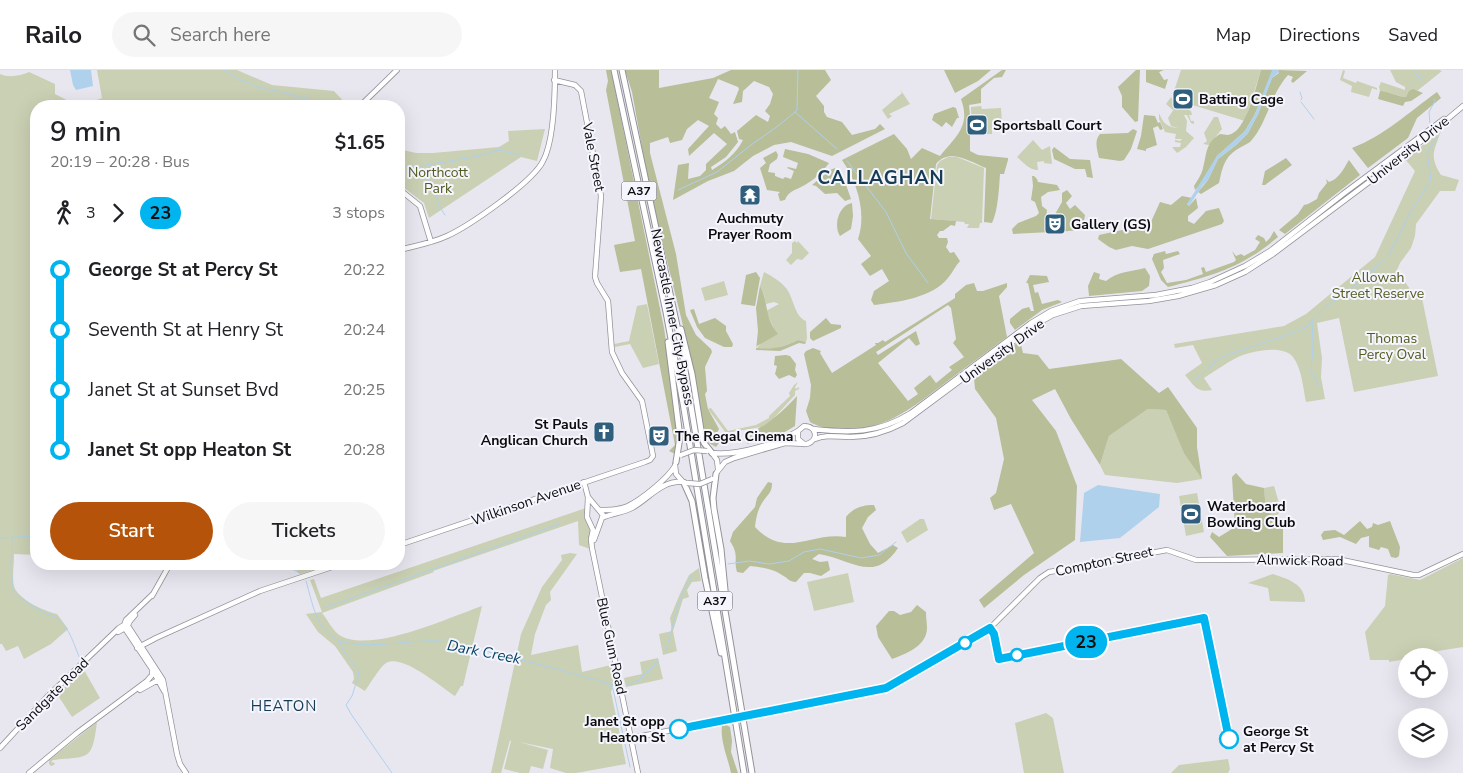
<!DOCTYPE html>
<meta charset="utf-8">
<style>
body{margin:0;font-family:"Nunito Sans",sans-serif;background:#f6f6f6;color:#202124;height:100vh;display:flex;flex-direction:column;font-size:19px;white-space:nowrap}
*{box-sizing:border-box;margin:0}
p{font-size:16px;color:#757577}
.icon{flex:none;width:28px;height:28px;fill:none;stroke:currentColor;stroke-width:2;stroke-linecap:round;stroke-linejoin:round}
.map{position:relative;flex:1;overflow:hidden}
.sheet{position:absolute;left:30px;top:30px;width:375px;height:470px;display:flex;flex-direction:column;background:#fff;border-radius:20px;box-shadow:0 5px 20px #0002}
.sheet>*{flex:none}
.badge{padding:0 10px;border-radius:16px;font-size:18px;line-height:32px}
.tools{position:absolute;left:1398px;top:578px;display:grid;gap:10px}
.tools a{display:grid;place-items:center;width:50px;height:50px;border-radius:50%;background:#fff;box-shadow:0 5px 20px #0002;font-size:25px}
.map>.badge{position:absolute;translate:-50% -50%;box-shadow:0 0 0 2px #fff}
.legs{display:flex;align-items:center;gap:8px;height:55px;padding:0 20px;font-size:16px}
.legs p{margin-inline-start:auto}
.overview{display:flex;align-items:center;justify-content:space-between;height:85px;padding:0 20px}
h1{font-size:28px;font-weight:600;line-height:38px}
.button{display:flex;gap:10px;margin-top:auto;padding:10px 20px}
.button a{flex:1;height:58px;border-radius:30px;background:#b45309;color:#fff;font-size:20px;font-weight:600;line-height:58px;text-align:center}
.button a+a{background:#f6f6f6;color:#202124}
ul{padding:0 20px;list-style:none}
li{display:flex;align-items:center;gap:18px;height:60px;font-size:19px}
li i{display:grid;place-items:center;width:8px;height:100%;margin:0 6px;background:currentColor}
li i::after{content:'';width:12px;height:12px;margin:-6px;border:4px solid;border-radius:50%;background:#fff}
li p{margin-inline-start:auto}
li:first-child i{background:linear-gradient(#0000 50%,currentColor 0)}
li:last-child i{background:linear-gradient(currentColor 50%,#0000 0)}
header{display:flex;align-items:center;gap:30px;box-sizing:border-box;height:70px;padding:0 25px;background:#fff;border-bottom:1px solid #e0e0e0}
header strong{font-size:24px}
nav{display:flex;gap:28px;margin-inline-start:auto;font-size:18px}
.search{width:350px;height:45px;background:#f6f6f6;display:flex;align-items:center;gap:12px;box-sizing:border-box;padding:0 18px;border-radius:28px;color:#757577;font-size:19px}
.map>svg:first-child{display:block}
</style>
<header>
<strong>Railo</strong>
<div class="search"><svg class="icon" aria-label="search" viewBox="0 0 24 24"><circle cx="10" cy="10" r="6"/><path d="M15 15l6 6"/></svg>Search here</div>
<nav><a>Map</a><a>Directions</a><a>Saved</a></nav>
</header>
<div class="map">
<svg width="1463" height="703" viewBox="0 0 1463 703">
<rect width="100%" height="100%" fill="#e8e7f0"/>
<path fill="#cad0b3" d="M97 0H237L272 15 334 21 348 36H36V485L14 484C14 494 12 507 14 516 17 529 46 542 57 544L68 559 51 574 24 589 18 576 6 581 2 574H0V4C9 8 20 6 29 2L55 14V24C73 34 82 36 102 28Z
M1181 0H1261L1245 51 1176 30 1174 21Z
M1343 0 1345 1 1343 8 1356 13 1357 11 1377 18V20L1372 18 1369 27 1351 22 1352 16 1340 10Z
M1390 0H1439L1442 1 1417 21 1408 24 1406 27C1397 27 1389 21 1380 21L1379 17 1381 12 1405 20V17L1396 12Z
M900 19 910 34 889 44 892 46 888 49 882 40 902 23Z
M1171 27 1176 35 1191 41 1192 45H1189L1191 51H1194V54L1191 53 1187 45H1184L1187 51 1186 61 1194 68 1186 77 1177 83 1172 77H1180L1181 73 1175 72V70L1180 71 1182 69H1175L1176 64 1165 62 1159 49V43C1163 53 1167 57 1178 58L1171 56 1168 48 1174 39 1178 41 1174 38 1173 40 1166 34Z
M981 36 982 39 1001 38 1002 54 992 55V64H972L971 37Z
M1214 47H1218L1222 59 1209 75 1203 74 1207 71 1204 63Z
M545 59 537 91 521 87 429 148 424 133 399 114V79L416 83H433L499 77 509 71 508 61Z
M1441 61C1434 81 1429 86 1441 105L1459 110 1455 121H1440L1416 154 1415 166 1411 178 1400 193 1397 200 1416 228H1422L1438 306 1354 322 1339 248 1317 253 1322 288 1321 307 1325 329 1306 332C1303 318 1302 299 1293 287 1284 274 1250 281 1238 287 1226 293 1215 301 1204 308L1212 320C1197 323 1194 316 1185 305L1202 293 1193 275 1175 278 1174 274 1284 256 1306 244 1375 187 1415 101 1405 89Z
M1033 70 1042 80 1050 76 1052 94 1044 93V91L1037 92 1038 100C1029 100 1023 92 1017 87Z
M948 87H957L984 98 982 153H980L979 158H967L969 154H965L964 152 931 149 937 95 940 91Z
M795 171 797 173 798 171 809 183 802 190 797 189 791 195 786 190 792 183V173Z
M764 202C772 206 780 211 786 218 794 228 794 246 806 251L807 268 806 272 798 270C784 277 772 280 756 279L774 259 766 241 779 234 774 232 766 234 764 225 760 216Z
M724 211 728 225 705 231 701 218Z
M647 234 659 294 643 298 630 274 615 277 614 274 629 271 637 236Z
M798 312 795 317 796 319 799 317V319L795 321V325L772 350 761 357 726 363 708 339 711 338 728 361 756 355 769 348V346L790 326 789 323 794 315Z
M1148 339 1166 340 1185 383 1202 409 1177 413 1105 405 1100 395 1109 366Z
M1274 416 1279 433 1283 438 1274 449 1266 439 1264 418Z
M1197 423 1204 462 1186 466 1179 426Z
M586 438 584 447C593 463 591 461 590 479L579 475 578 451 433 501 434 502 322 543C327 549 332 559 338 564 367 586 450 547 482 536L463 616H461L455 626C441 617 402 583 386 593 380 597 370 614 365 621L352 613 354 609 353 602 335 576 318 562 306 544 322 542 310 510 314 509 321 528Z
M920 449H924L928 460 907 473 901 462Z
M570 483 577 484 550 522 551 530 546 535 535 564 531 585 578 575 582 602 611 595 614 613 611 622 626 694 576 703H566L550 698 553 679 519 672 548 680 543 699 531 696 529 703H520L504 699 511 671 510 670 501 703H491L521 564 542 517 562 490 561 485Z
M1463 488V577L1406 586V589L1389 592V590H1370L1365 562 1385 536 1388 505 1390 504 1420 510Z
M279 494H333L300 504 296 500Z
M699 498 701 511 692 512 687 520 689 527 683 529 673 561 677 581 663 585 659 564 672 561 670 548 679 526 689 505Z
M848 503 854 532 814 541 807 512Z
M1273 504C1288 509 1305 514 1305 532L1270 531 1268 518 1248 513Z
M658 588 663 609 626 617 624 608 642 604 640 592Z
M84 600 100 628 72 647 57 624Z
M1046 643 1053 648 1064 703H1024L1015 653Z
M97 652C92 692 89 686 53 690L51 692 55 693 54 695 51 696 49 694V690Z
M1228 689 1230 699 1228 703H1171L1179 695Z"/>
<path fill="#b7be98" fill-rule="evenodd" d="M606 0H611L664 258 679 361 675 384 669 381 675 375 641 199 620 202 614 175 635 171 606 20 608 11Z
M625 0H659V18L713 8 731 0H825L831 10 816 26 824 36V42L827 47 842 52 852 65 875 59 880 54 885 59 832 86 791 72 774 75 753 86 734 101 708 111 673 130 678 95 689 93 688 109 700 106 706 100V94L727 74 714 63 689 86 688 79 709 56 698 50 687 59 682 70 670 73 668 67 650 73V83L676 184 686 245 696 265 711 279 712 282 705 297 707 321 705 324 708 339 719 359 717 363 725 365 716 377 709 373 703 354 692 292 650 122 632 22ZM718 9 738 17 739 19 733 34 742 32 743 21 754 11 769 17 773 24 770 34 765 41 770 46 768 52 756 45 737 61 739 69 743 70C736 84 725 92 712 100L711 97 726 87 738 72 735 62 731 64 725 56 721 59 716 54 718 48 714 44 719 32 709 28Z
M944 0H991L978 11 955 23Z
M1002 0H1006L1002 7 994 8 981 19V33L969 35 970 45V81L978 85 1008 88V90L1004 104H1000C999 118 998 141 992 153L984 152 986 98C971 92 949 77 936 94L930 149 956 151 955 156 951 155 943 161H940L937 165 939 168H947L948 172 946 177 950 183 954 182 960 191C955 196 953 202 948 208 932 228 898 232 874 235L871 230 874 221 889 211 882 199 870 206 861 194 871 186 858 169C867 143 857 112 842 90L894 64 907 79 911 89 922 78 940 86C956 66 971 56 961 29Z
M1136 0H1140L1138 51 1135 52 1122 37V26L1118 17Z
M1146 0H1164L1159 2 1164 10 1168 9 1165 19 1146 12Z
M1261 0H1273L1255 44 1245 61 1217 86 1202 113 1195 120 1194 116C1197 111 1202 104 1203 98 1207 84 1205 73 1220 64 1223 64 1225 65 1228 65 1246 63 1256 16 1261 0Z
M1278 0 1307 1 1293 13 1291 11 1293 7 1288 5C1270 25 1267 54 1250 72 1246 75 1240 77 1236 80 1224 88 1222 99 1219 113L1201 124 1198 122 1208 110 1218 89 1236 75 1248 63 1258 44 1272 8 1279 3Z
M1413 19 1423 23 1411 31 1405 32 1403 36 1378 29 1380 21C1389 21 1397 27 1406 27L1409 21Z
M1437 22 1441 28 1417 48 1408 68 1368 98 1352 78C1384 66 1409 42 1437 22Z
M953 37 956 38 959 48H957L952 57 946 52 942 57 932 50 934 44Z
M1144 45 1155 46 1158 53 1160 52 1163 59 1160 60 1158 56 1153 58 1157 75 1146 79V81L1137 79 1141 66Z
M1133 59 1137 61 1131 79 1124 90 1120 91 1099 88C1097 79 1094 71 1100 64L1128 63Z
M1054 77 1070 89 1090 90 1093 108 1087 107 1085 99H1075L1054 89 1052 80Z
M785 79 808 84 829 93C824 100 815 109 808 113 800 119 788 120 785 130L780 131 778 124 780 122 767 120 760 98 766 93 763 88 776 81 778 85 777 89 770 94 768 102 775 103V106L783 109 785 107 791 109 794 101 787 98 788 97 796 99 798 93 783 87Z
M1286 88 1292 95 1265 115H1262L1265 101Z
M1349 90 1360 105 1285 164 1279 160 1298 144 1304 135 1308 134 1317 129 1319 123 1327 113 1326 109 1329 112C1339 109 1344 98 1349 90Z
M835 98 844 109 851 129 845 131 837 123 825 124 816 116 812 115 830 100Z
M1032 106H1034L1037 109 1038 112 1057 115 1060 120 1048 122 1041 127 1042 136 1047 140 1045 155 1051 157 1052 160 1051 162 1013 164 1012 159 1018 153 1036 146 1039 143 1035 132 1031 130 1033 116Z
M1067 120 1072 126 1066 133 1070 139 1075 135 1085 145 1084 151 1090 159 1058 162V159H1065L1066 149 1054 146 1062 132V123Z
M1182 126 1192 128 1187 134 1189 136 1196 128 1198 138 1188 146V151L1194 154 1206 141 1219 138 1224 151 1222 154 1148 179 1132 176 1116 180 1109 177 1098 169 1099 165 1150 154 1160 132 1171 135Z
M852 133 853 146 851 159 840 166C833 155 839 135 852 133Z
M1274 161 1278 167C1243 197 1212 206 1168 217L1161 210 1152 189 1154 184 1165 181 1166 184 1178 181 1180 184 1163 190 1164 198 1161 202 1167 213 1186 210 1203 204 1201 198 1204 197 1206 202 1234 192 1236 190 1232 181 1236 186 1241 184 1244 186 1255 180 1260 172 1255 169 1258 165 1264 168 1266 172 1270 168Z
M1145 198 1150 206 1149 216 1142 221 1089 226 1088 216 1094 202 1100 204 1099 209 1106 211C1118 201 1131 202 1145 198Z
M756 202 760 208 755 236 741 234 746 205Z
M1030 205 1047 206 1049 212 1033 215 1035 223 1038 222 1042 234 1058 230 1062 232 1042 240 1015 260 1010 253V249L1022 239 1029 237 1031 241H1034L1028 213H1026Z
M974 213 977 221H983L1007 213V217L999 226 1007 267C988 281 968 296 949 310 913 337 883 364 835 359 825 358 819 357 810 352L806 341 810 328 811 315 804 284 806 281 813 278 821 281 820 283 832 303 876 275 875 273H878L883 270 885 272 955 228V224L966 215ZM948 235 951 238 956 269 953 273 964 287 949 297 952 300 936 313 930 305 914 318 918 324 908 331 878 293 909 268 916 276 920 274 916 261 878 285 876 282Z
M760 216C769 233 764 247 778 264L757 276 756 278C772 280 784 277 798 270L806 272 805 274 799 273 780 281 756 280 758 261 756 238Z
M694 239 699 254 715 248 726 256V261L733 274 732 277H724L705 268 697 257 690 240Z
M826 248 831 254 841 255V258L813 271 810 268V262Z
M1020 270 1023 283 1038 285 1049 299 1121 289 1159 323 1168 317 1197 358V377L1202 409 1184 383 1166 340 1148 339 1109 366 1100 395 1071 349 1055 319 1032 330 1056 361 1077 416 1075 470 1024 505 984 538 979 530 1034 483 1011 434 994 440 990 428 996 423 1004 389 996 348 975 319 974 308Z
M786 285 790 286 796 294 795 300 797 305 795 308 789 305 779 309 775 304 777 296 774 295 775 286Z
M797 326 795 356 778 366 763 368 747 374 752 362C770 353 783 341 797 326Z
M1236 403 1246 414 1264 418 1266 439 1283 459V483L1227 486 1210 467 1212 462 1219 467 1235 457 1232 407Z
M768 412 772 413C772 422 769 423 764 430 758 438 756 447 755 457 786 490 811 461 846 467V447C853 438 862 435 874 435L876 440 868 447 862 458 870 474 878 483 893 475 898 478C874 514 851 489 819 484L812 489 820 492 828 491 830 500 821 506 810 503H804L796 512C789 512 788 508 782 505 773 499 761 497 750 496L743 503 737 502C733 488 740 487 730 471L733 462 755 437 757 428Z
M1360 451 1367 459 1372 457 1373 453 1378 455 1390 451 1400 477 1399 486 1396 488 1391 487 1388 479 1381 477 1379 480 1369 477V466L1361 468 1356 474 1340 467 1323 470 1321 465 1324 461 1335 460 1344 465Z
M917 535 926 542C926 548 927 553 927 559 926 576 906 584 892 589L878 567 876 556 889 541H894L900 545 911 542Z
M726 655 730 657 732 671 731 682 738 703H731C728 688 720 671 722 656Z"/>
<path fill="#afd1ec" d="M70 0H91L93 16 76 20 73 15Z
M1272 0H1278L1279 2 1272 8 1258 44 1248 63 1236 75 1218 89 1208 110 1203 115 1189 136 1187 134 1217 86 1245 61 1255 44Z
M1098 415 1160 424 1159 437 1120 468 1080 472 1084 423Z"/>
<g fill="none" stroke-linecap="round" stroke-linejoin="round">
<path stroke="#afd1ec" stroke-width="1" d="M224 0 240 10 264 19 282 22 306 29 319 36
M798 0C798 13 797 27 797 40L795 42 837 79
M1411 0 1426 13
M1300 22 1302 28 1301 30
M1301 32 1314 49
M1430 54 1429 42 1435 31 1434 29
M847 91 886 142 906 183 928 213
M399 93 408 97H414L479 86 495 81 500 80 520 85
M415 98C422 104 430 110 434 119 437 128 438 136 445 145
M678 120 717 102 751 75 778 56 795 42
M1312 251 1313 277 1311 301 1319 315
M1195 310 1221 287 1304 259 1324 238 1360 212 1389 185 1409 145 1431 110 1427 83 1438 65 1436 63
M0 468 36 466
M276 494C283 499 293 497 299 503
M728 494 749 491 769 494 789 491 804 482 820 479 861 488 879 485 896 472
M11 498 12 467
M12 503V519C21 530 30 535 43 542 47 545 53 545 57 548 70 558 74 575 80 589
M306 511C312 531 316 561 338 570 364 581 411 569 440 571 456 572 473 578 489 582 531 592 572 603 614 615
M327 537 559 454
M340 572C342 584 355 592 359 604L352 626 346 635 351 644 392 703
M665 582C674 558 678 517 698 500
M609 615 613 619 630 697
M627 615 639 610 658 591
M1180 697V703"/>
<g stroke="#92929a" stroke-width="6">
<path id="secondary" d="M360 36 397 0
M399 119 420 136 431 172
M399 180C415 176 432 173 447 166 469 156 533 112 543 91 554 71 555 24 555 0
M813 359C850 363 877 364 911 343L1031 253 1051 241 1080 231 1156 225 1192 218 1210 212 1245 196 1270 181 1343 124 1444 49
M815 369C827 364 837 367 850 367 869 367 886 362 903 353L1035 255 1053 245 1081 236 1149 231 1178 226 1216 215 1245 202 1273 184 1401 88 1463 36
M712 383C738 386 775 374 798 361
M712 383 717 390 718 399
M675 395 676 404 683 412
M717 402 725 392 734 388 785 373 807 374C819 370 817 356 804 356L798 361V369L804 374
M584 412 588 427 587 447 593 460 591 469 592 478 638 703
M588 427 603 445 594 470
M600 440C610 440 619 440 628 436 642 429 667 409 675 396
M602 448C612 443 623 443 632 438 650 428 661 410 684 412
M399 475 645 392 650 390 653 386 642 331 622 303 612 282 608 231 597 213 595 207 601 126 581 21 575 15 554 10
M152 526 170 494
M128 556 163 610 177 684 180 694 186 703
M124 557 152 599 164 621
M118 562 127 557 130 551 135 545
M137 578 156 568 260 521 341 494
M140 620 158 610
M752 644 891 616 987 561 1040 508 1049 502 1055 501 1167 480 1196 490 1337 489 1413 505H1419L1463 484
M632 668 723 650
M0 678 47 627 119 558 124 555 126 550 152 525
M29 703 77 663 147 611 152 605V599"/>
</g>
<g stroke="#92929a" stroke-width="7">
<path id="highway" d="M614 0 666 242 683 333 744 703
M622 0 680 270 752 703
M681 259 692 304 702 366 704 373 712 383
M668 272 680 367 676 392
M716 404 713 428 714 439 721 479 726 530
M684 413 692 431 705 508 721 583"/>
</g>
<use href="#secondary" stroke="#fff" stroke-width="4.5"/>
<use href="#highway" stroke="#fff" stroke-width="5"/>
<g stroke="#92929a" stroke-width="6" stroke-linecap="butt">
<path id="secondary-bridge" d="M681 385 694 380 707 381
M687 413 700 414 712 409
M723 650 752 644"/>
</g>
<use href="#secondary-bridge" stroke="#fff" stroke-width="4.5"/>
</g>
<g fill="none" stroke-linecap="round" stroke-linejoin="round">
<g stroke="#fff" stroke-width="11">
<path id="line-1" d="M679 659 886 618 990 558 994 564 999 589 1204 548 1229 669"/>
</g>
<use href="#line-1" stroke="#00b5ef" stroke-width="8"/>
</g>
<defs>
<g id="stadium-square" transform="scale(1.125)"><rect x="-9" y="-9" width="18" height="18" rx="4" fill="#305f7e" stroke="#f5f5fd"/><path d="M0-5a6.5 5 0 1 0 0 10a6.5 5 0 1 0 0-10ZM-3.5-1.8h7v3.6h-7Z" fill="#fff"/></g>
<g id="temple-square" transform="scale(1.125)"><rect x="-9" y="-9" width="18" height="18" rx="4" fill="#305f7e" stroke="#f5f5fd"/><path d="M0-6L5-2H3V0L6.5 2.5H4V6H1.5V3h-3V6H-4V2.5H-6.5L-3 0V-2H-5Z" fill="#fff"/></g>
<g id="theatre-square" transform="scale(1.125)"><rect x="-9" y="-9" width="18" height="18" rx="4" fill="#305f7e" stroke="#f5f5fd"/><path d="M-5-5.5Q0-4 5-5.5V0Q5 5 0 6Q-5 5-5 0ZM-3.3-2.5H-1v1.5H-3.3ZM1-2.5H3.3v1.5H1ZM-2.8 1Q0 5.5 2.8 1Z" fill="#fff"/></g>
<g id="church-square" transform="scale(1.125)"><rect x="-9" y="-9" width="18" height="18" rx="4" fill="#305f7e" stroke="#f5f5fd"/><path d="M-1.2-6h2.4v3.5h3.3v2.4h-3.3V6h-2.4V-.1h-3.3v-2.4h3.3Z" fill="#fff"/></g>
</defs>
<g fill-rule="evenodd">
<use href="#stadium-square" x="1183" y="29"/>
<use href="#stadium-square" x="977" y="55"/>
<use href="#temple-square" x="750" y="125"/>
<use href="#theatre-square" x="1055" y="154"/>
<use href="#church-square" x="604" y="362"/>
<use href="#theatre-square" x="659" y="366"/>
<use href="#stadium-square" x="1191" y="444"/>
</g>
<g fill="#fff" stroke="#00b5ef" stroke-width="2.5">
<circle cx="965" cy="573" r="6"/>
<circle cx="1017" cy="585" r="6"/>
<circle cx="679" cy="659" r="9"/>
<circle cx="1229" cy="669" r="9"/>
</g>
<g text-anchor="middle" stroke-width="4" stroke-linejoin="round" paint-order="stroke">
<g fill="#f5f5fd" stroke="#525256" stroke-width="1">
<rect x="621.5" y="111.5" width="35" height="19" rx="4"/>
<rect x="697.5" y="521.5" width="35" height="19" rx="4"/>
</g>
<g font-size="12" font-weight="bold" fill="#0c0c0e">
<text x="639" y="125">A37</text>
<text x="715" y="535">A37</text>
</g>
<g font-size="14" font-weight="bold" fill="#0c0c0e" stroke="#f5f5fd" text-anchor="start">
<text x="1199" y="34">Batting Cage</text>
<text x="993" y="60">Sportsball Court</text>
<text x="750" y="153" text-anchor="middle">Auchmuty<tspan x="750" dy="16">Prayer Room</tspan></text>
<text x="1071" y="159">Gallery (GS)</text>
<text x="588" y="359" text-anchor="end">St Pauls<tspan x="588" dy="16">Anglican Church</tspan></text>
<text x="675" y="371">The Regal Cinema</text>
<text x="1207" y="441">Waterboard<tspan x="1207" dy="16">Bowling Club</tspan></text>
</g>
<g font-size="14" fill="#0c0c0e" stroke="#f5f5fd">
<text transform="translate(1408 80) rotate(-39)" y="5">University Drive</text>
<text transform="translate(594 87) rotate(79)" y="5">Vale Street</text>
<text transform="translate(673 247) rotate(79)" y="5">Newcastle Inner City Bypass</text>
<text transform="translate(1002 281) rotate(-36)" y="5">University Drive</text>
<text transform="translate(526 432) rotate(-19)" y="5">Wilkinson Avenue</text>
<text transform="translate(1300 490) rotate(1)" y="5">Alnwick Road</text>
<text transform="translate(1104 491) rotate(-12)" y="5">Compton Street</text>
<text transform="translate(612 576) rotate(78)" y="5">Blue Gum Road</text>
<text transform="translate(52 624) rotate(-45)" y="5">Sandgate Road</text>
</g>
<g font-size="14" fill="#535b20" stroke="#f5f5fd">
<text x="438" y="107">Northcott<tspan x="438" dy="16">Park</tspan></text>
<text x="1378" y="212">Allowah<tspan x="1378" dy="16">Street Reserve</tspan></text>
<text x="1392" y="273">Thomas<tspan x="1392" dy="16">Percy Oval</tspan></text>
</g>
<g font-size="14" font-weight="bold" fill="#0c0c0e" stroke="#f5f5fd" text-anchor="end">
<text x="665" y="656">Janet St opp<tspan x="665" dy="16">Heaton St</tspan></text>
<text x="1243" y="666" text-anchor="start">George St<tspan x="1243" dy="16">at Percy St</tspan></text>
</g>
<g font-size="15" font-style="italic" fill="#044063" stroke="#f5f5fd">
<text transform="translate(484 582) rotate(11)" y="5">Dark Creek</text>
</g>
<g font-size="15" letter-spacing="1" fill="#163c54" stroke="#f5f5fd">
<text x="284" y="641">HEATON</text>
</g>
<g font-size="19" font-weight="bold" letter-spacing="1" fill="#163c54" stroke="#f5f5fd">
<text x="881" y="114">CALLAGHAN</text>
</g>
</g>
</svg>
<div class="tools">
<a><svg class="icon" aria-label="locate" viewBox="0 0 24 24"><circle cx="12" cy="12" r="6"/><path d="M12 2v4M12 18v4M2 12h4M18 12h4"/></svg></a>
<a><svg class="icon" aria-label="layers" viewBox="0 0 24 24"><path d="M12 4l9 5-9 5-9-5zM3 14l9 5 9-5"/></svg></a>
</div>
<b class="badge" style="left:1086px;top:572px;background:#00b5ef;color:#111">23</b>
<section class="sheet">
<div class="overview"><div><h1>9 min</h1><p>20:19 – 20:28 · Bus</p></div><b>$1.65</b></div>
<div class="legs"><svg class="icon" aria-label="walk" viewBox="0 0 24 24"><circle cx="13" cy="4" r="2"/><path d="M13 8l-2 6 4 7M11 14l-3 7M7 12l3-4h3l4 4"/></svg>3<svg class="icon" aria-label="forward" viewBox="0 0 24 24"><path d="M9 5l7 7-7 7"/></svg><b class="badge" style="background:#00b5ef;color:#111">23</b><p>3 stops</p></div>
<ul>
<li><i style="color:#00b5ef"></i><b>George St at Percy St</b><p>20:22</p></li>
<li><i style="color:#00b5ef"></i><span>Seventh St at Henry St</span><p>20:24</p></li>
<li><i style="color:#00b5ef"></i><span>Janet St at Sunset Bvd</span><p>20:25</p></li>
<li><i style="color:#00b5ef"></i><b>Janet St opp Heaton St</b><p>20:28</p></li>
</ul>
<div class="button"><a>Start</a><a>Tickets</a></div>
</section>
</div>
